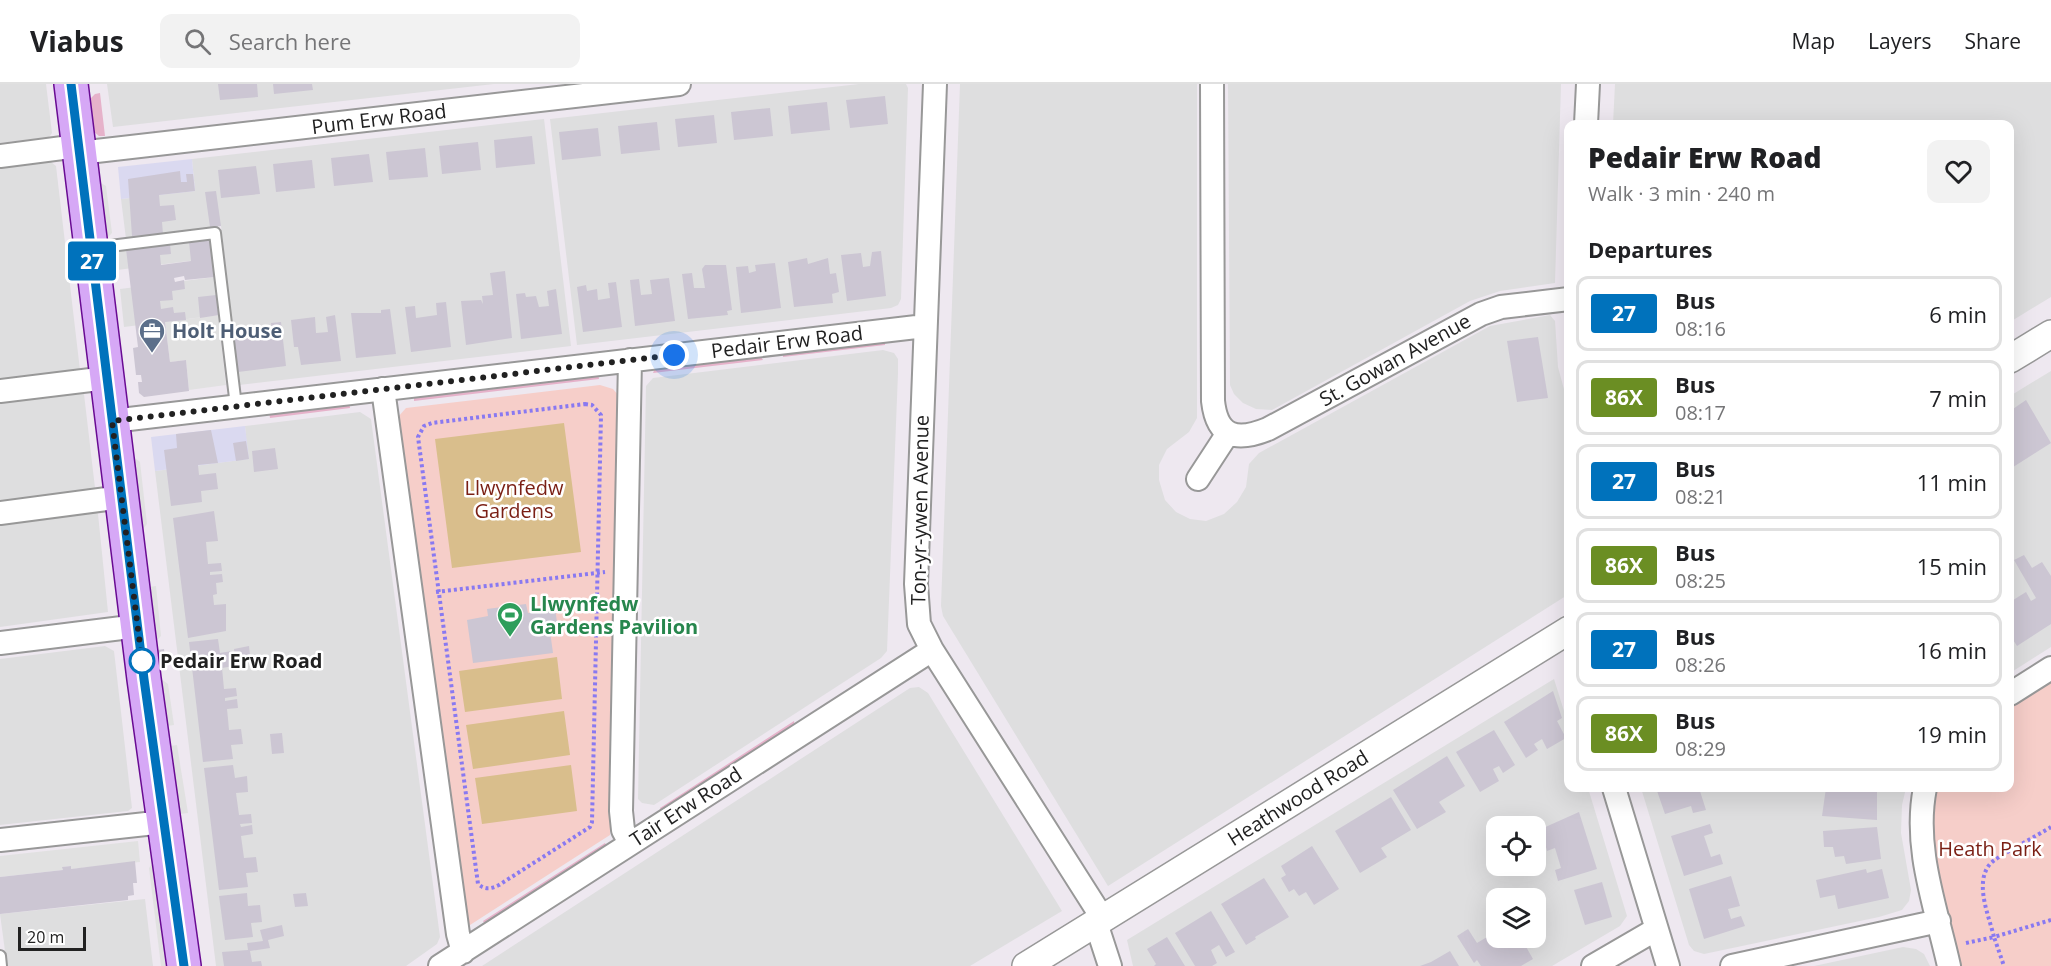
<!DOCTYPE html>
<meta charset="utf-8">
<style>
body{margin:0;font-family:"Open Sans",sans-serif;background:#f2f2f2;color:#202124;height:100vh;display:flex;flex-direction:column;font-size:22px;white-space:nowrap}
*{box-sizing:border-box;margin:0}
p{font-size:20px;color:#757577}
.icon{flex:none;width:33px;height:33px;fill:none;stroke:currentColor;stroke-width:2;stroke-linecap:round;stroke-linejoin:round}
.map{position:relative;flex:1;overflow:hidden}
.sheet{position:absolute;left:1564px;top:36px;width:450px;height:672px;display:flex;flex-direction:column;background:#fff;border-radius:12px;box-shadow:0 6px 24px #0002}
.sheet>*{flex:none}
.badge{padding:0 12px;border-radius:4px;font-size:21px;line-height:39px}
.buttons{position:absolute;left:1486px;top:732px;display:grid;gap:12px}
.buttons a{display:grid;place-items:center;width:60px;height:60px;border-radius:12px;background:#fff;box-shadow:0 6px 24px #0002;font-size:30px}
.scale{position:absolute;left:18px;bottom:15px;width:68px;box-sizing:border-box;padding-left:6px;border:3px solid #212121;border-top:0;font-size:16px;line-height:21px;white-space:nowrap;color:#212121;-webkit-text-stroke:4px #fff;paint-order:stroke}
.you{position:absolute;width:30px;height:30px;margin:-15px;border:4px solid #fff;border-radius:50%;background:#1a73e8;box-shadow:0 0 0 9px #1a73e833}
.map>.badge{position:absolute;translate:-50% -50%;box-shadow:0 0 0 3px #fff}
h2{padding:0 24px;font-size:22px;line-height:54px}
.round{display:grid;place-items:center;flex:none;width:63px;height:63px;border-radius:12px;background:#f2f2f2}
.overview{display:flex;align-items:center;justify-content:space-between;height:102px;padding:0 24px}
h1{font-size:28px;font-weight:800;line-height:45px}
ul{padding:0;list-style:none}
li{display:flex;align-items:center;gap:18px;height:75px;margin:0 12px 9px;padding:0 12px;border:3px solid #e0e0e0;border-radius:12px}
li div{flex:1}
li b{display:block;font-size:22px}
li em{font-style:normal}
li .badge{min-width:66px;font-weight:700;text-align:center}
header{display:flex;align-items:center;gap:36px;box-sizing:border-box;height:84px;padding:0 30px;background:#fff;border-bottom:2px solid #e0e0e0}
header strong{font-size:28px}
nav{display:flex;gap:33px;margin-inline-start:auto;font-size:21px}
.search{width:420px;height:54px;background:#f2f2f2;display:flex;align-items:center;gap:15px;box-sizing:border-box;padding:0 21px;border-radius:12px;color:#757577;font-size:22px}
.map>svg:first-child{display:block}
</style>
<header>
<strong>Viabus</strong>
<div class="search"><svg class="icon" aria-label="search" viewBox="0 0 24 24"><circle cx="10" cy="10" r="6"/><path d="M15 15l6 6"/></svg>Search here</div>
<nav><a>Map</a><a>Layers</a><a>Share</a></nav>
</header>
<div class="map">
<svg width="2051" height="882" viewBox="0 0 2051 882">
<rect width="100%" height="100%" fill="#eee8f0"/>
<path fill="#dededf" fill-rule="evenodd" d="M0 0H46L52 49 49 53 0 59Z
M107 0H494L113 43Z
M859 0H906L908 4 901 215 898 221 891 224 577 261 550 35Z
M960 0H1197V334L1189 348 1167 365 1159 381V396L1165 416 1176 428 1190 435 1206 437 1224 430 1237 418 1246 403 1249 380 1259 369 1490 242 1550 231 1555 237 1558 283 1569 324V510L1108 802 943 532 941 522Z
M1228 0H1561L1555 199 1500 207 1470 217 1272 326 1256 325 1243 319 1234 310 1230 301Z
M1615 0H2051V213L2010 238V40H1613Z
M544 35 571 262 239 301 221 142 126 155 121 115 195 107 192 75Z
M51 78 56 82 80 286 0 299V84Z
M210 155 213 174 117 186 115 167Z
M215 193 219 231 124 243 120 205Z
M883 266 894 269 898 275V289L887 567 881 574 654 721 642 719 638 715 646 302 653 294Z
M2051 287V563L2010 589V312Z
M79 307 84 310 95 404 90 409 0 420V316Z
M360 328 371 335 440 853 437 860 406 882H216L155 387 248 375 245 342Z
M95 427 98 430 108 528 0 543V438Z
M105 562 114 567 132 724 128 727 0 741V575Z
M1554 595 1569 643V704H1588L1627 832 1620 842 1552 882H1133L1127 856ZM1497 742H1536V782H1497ZM1497 814H1536V854H1497Z
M919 603 928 609 1062 827 970 882H482L910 604Z
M1641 704H1906L1902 721 1901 749 1911 806 1909 817 1902 826 1879 833 1704 870 1694 867 1689 861Z
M145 815 153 882H7L0 830Z
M1903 863 1916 865 1924 870 1930 882H1814Z"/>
<path fill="#dad9f0" d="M192 75 195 107 121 115 118 83Z
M245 342 249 375 155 387 151 353Z"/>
<path fill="#e6b2ca" d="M100 9 105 52H99L93 47 89 16 95 10Z
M885 258V261L783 273V270Z
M759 270 763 276 653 289 656 282Z
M598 289 599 295 414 317V311Z
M349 318 350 324 270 334 269 328Z
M794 637 795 643 661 727 660 724Z
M605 759 608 764 486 842 483 837Z"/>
<path fill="#f6cec9" d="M600 301 613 305 619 312 610 751 470 841 465 836 398 333 406 324Z
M2051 591V882H1955L1931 781V704H2010V617Z"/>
<path fill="#d9be8c" d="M564 339 581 468 452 484 435 355Z
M557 573 562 615 465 628 459 587Z
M564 627 570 671 473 685 466 641Z
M571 681 577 727 482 740 475 694Z"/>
<path fill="#e1e1e1" d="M99 98 106 102 112 149 106 155Z
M218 231 226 301 189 306 186 276 170 278 165 238Z
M132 372 140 378 147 440 141 447Z
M156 502 161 552 155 558 149 503Z
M161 595 168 600 174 641 167 642Z
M177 661 188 729 180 730 170 662Z
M138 757 140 778 71 785V782L63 783V786L0 793V772Z
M155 776 168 882H161L149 784Z"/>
<path fill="#ccc6d3" d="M218 0H257L258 13 220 16Z
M273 0H312L313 6 274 10Z
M885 12 888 40 850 44 846 16Z
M827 18 830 46 791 50 788 22Z
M770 24 773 52 734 56 731 28Z
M714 31 717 59 678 63 675 35Z
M657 38 660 66 621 70 618 42Z
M598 44 601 72 562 76 559 48Z
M532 52 535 80 496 84 494 56Z
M478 58 481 86 442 90 439 62Z
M425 64 428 93 389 96 386 68Z
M369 70 373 98 334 102 331 74Z
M312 76 315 104 276 108 273 80Z
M256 82 260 110 221 114 218 86Z
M180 87 181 98H187L186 90H193L195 107 159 111 160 122 174 121 176 136 162 138 163 150 132 152 128 95Z
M216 107 221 142 210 143 205 108Z
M210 155 215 193 185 196 184 192 174 194 175 198 184 196 185 205 172 207 173 216 160 217 161 225 173 223 174 229 185 228 186 236 165 238 170 278 186 276 189 307 144 313 139 309 138 298H142L141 291H136L133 264 138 263 126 165 170 160 171 170 160 171 161 181 191 177 189 158Z
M881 167 886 212 847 217 841 171 861 169 863 183 870 182 872 168Z
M807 174 808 180 828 174 830 190 836 189 839 208 832 210 833 219 794 223 788 178Z
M775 179 781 224 741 229 736 183 748 182 749 189 756 187 755 181Z
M705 181H726L732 226 727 227 728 231 688 235 682 190 692 189 694 204H705L702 185Z
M505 187 512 254 466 261 461 217 481 216 483 220 482 212 493 211 490 189Z
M669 194 675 237 635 242 630 196 639 195 641 211 652 210 650 196Z
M616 198 622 243 583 248 577 203 586 201 587 207 597 205 598 216 610 214 608 199Z
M556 205 562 250 521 255 516 210 525 209 526 213 536 212 539 223 549 222 547 207Z
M216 211 219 231 200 234 198 213Z
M446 218 451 263 411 268 405 223 415 222 416 234 437 231 436 219Z
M390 225 396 270 356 274 351 229H381V226Z
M335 231 341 277 301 281 298 263H294L291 236 315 233 316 249 328 248 326 233Z
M281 238 286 282 238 288 233 246 249 244 251 257 273 254 271 239Z
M1538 253 1548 314 1517 318 1507 257Z
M2026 316 2051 359 2010 385V327Z
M211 346 218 379 198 381 199 391 216 389 218 405 201 407 202 418 171 422 164 366 177 364 176 350Z
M246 357 249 375 236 377 233 359Z
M275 364 278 385 254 388 252 367Z
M214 427 218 457 206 458 208 480 221 479 222 487 210 488V491L222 490 223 498 216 499 217 510 213 511 214 521 226 520V547L188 554 173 434Z
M2024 471 2032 484 2042 478 2051 492V540L2017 562 2010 551V518L2026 508 2031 517 2036 514 2014 476Z
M526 520 528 529 555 524 557 538 549 540 553 569 473 579 467 536 488 532 487 525Z
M218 555 220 569 232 567 234 582 222 584 224 605 236 604 237 612 225 614V617L237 615 238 624 227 625 228 635 229 646 241 645 243 660 231 661 233 675 203 678 189 558Z
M249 562 250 571 235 574 234 565Z
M164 565 166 583H159L158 566Z
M1553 607 1562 634 1557 637 1566 654 1547 665 1542 655 1534 660 1538 666 1526 674 1504 638Z
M1494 646 1515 681 1503 689 1499 682 1493 685 1499 697 1480 708 1456 668Z
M282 649 284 669 272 670 270 650Z
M1447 672 1465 702 1439 718 1446 728 1417 745 1393 706Z
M233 681 235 694 247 692 248 708 236 709 239 731 251 730 252 739 240 740 241 743 252 741 253 750 241 752 244 774 256 773 258 788 246 789 248 803 219 806 204 684Z
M1656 704H1699L1706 726 1693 729 1691 722 1665 730Z
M1826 704H1877V736L1822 732Z
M1391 713 1411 746 1381 764 1387 773 1360 789 1335 747Z
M1579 728 1597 785 1558 797 1555 786 1561 784 1555 764 1547 767 1541 745Z
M1710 740 1713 749 1704 752 1711 773 1720 770 1723 780 1684 792 1671 752Z
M1877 743 1881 775 1846 780 1844 772 1835 773 1833 763H1824L1823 747Z
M1312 762 1339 805 1314 821 1306 808 1299 812 1294 805 1289 808 1281 794 1286 791 1281 782Z
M135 777 137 799H133L134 811 128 812V816L0 830V793L63 786 62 783 71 782V785Z
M1866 785 1867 789 1882 785 1889 814 1838 825 1835 811 1820 814 1816 796Z
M1731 792 1740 822 1728 825 1731 835 1741 832 1745 842 1704 855 1689 805Z
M1264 794 1289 833 1255 853 1256 855 1246 861 1221 820Z
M1602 798 1612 833 1585 841 1574 806Z
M247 809 248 822 260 821 262 838 251 839 253 853 225 856 219 812Z
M306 809 308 822 295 823 293 810Z
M1211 827 1235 868 1226 873 1219 861 1211 866 1217 879 1212 882H1195L1175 849Z
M282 841 284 852 268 856 270 864 250 867 252 878 261 877 262 882H224L222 868 248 866 247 859 263 857 260 846Z
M1468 845 1477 859 1492 850 1499 859 1507 854H1521L1533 875 1521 882H1481L1477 876 1474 879 1457 852Z
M1167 853 1185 882H1154L1156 880 1147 865Z
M1450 867 1459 882H1420L1431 878Z"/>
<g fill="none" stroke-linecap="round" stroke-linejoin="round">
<g stroke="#989898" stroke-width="14">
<path id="service" d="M94 164 215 149 236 322
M0 872 1 882"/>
</g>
<g stroke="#989898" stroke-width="26">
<path id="minor" d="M935 0 916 500 919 540 932 566 1103 835
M1212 0 1213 317C1217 353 1236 358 1268 345L1481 230 1501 223 1569 215
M1586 40 1588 0
M79 69 679 0
M0 72 78 62
M383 305 458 850 463 868
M0 307 107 294
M112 337 925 242
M1198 395 1228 349
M0 429 122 413
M0 559 138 542
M2010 610 2051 584
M1614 704 1668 882
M1925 704C1913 764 1936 823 1949 882
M0 756 164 738
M630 759 623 746 621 727 630 276
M1096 839 1110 882
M440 882 932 566
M1593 882 1655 846
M1732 882 1939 837"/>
</g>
<g stroke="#989898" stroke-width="30">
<path id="tertiary" d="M2010 275 2051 250
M1026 882 1569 546"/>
</g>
<g stroke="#690b93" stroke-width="36">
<path id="primary" d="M71 0 144 595 184 882"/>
</g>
<path stroke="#8979f1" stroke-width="4" stroke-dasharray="3 3" stroke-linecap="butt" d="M585 320 592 321 601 331 592 738 590 743 499 801C491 805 485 806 478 800L418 353 424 342 432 339Z
M436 508 605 488
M2051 743C2039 751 1997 772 1990 780 1974 799 1989 832 1994 853L2051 836
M1966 859 1994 853 2004 882"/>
<use href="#service" stroke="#fff" stroke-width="10"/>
<use href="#minor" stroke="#fff" stroke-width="22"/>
<use href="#tertiary" stroke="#fff" stroke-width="27"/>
<use href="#primary" stroke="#d6a8f6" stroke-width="33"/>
</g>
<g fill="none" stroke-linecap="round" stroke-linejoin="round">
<g stroke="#fff" stroke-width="14">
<path id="line" d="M71 0 144 595 184 882"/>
</g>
<use href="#line" stroke="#0072bc" stroke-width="9"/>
<path stroke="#212121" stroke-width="6" stroke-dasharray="0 10.8" d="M142 577 112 337 674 271"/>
</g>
<defs>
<g id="office-pin" transform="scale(1.35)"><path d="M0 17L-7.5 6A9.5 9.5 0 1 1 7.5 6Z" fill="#5c6f8a" stroke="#fff"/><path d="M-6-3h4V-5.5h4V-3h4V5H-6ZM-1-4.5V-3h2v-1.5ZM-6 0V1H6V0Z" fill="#fff"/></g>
<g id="stadium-pin" transform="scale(1.35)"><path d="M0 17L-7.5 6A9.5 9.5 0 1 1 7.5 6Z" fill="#2e9e5b" stroke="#fff"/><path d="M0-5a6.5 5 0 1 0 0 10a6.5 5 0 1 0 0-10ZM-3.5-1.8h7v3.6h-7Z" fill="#fff"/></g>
</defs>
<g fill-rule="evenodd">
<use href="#office-pin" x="152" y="247"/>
<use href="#stadium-pin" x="510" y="531"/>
</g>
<circle fill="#fff" stroke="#0072bc" stroke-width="3" cx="142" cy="577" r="12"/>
<g text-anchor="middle" stroke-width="5" stroke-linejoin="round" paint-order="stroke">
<g font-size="20" fill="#212121" stroke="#fff">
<text transform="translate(379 35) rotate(-7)" y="7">Pum Erw Road</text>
<text transform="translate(787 258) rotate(-7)" y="7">Pedair Erw Road</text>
<text transform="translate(1395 276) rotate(-29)" y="7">St. Gowan Avenue</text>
<text transform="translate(920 426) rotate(-89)" y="7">Ton-yr-ywen Avenue</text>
<text transform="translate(1298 714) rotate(-32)" y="7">Heathwood Road</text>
<text transform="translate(686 723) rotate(-33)" y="7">Tair Erw Road</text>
</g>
<g font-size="20" font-weight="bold" fill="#4e5e75" stroke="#fff" text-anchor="start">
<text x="172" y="254">Holt House</text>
</g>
<g font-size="20" fill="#7a1f14" stroke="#fff">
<text x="514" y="411">Llwynfedw<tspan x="514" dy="23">Gardens</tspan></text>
<text x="1990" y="772">Heath Park</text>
</g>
<g font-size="20" font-weight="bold" fill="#27864d" stroke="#fff" text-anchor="start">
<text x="530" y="527">Llwynfedw<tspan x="530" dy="23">Gardens Pavilion</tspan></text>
</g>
<g font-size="20" font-weight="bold" fill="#212121" stroke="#fff" text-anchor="start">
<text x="160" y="584">Pedair Erw Road</text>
</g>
</g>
</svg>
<div class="buttons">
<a><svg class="icon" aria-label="locate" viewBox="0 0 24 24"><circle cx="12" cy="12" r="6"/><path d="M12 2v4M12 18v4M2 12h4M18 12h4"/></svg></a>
<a><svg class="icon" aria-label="layers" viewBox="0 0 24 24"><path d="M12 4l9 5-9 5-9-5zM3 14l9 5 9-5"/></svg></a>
</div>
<div class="scale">20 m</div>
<div class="you" style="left:674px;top:271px"></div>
<b class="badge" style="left:92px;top:177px;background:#0072bc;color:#fff">27</b>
<section class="sheet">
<div class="overview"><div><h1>Pedair Erw Road</h1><p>Walk · 3 min · 240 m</p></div><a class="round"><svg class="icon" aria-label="heart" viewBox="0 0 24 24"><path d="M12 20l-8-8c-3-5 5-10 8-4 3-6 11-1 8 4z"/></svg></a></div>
<h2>Departures</h2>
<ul>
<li><span class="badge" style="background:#0072bc;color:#fff">27</span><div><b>Bus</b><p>08:16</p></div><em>6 min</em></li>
<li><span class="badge" style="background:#6b8e23;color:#fff">86X</span><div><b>Bus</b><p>08:17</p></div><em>7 min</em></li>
<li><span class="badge" style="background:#0072bc;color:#fff">27</span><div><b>Bus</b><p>08:21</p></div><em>11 min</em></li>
<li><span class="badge" style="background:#6b8e23;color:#fff">86X</span><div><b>Bus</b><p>08:25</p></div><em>15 min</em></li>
<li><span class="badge" style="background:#0072bc;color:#fff">27</span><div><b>Bus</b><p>08:26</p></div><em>16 min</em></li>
<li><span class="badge" style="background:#6b8e23;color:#fff">86X</span><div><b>Bus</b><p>08:29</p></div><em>19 min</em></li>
</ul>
</section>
</div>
